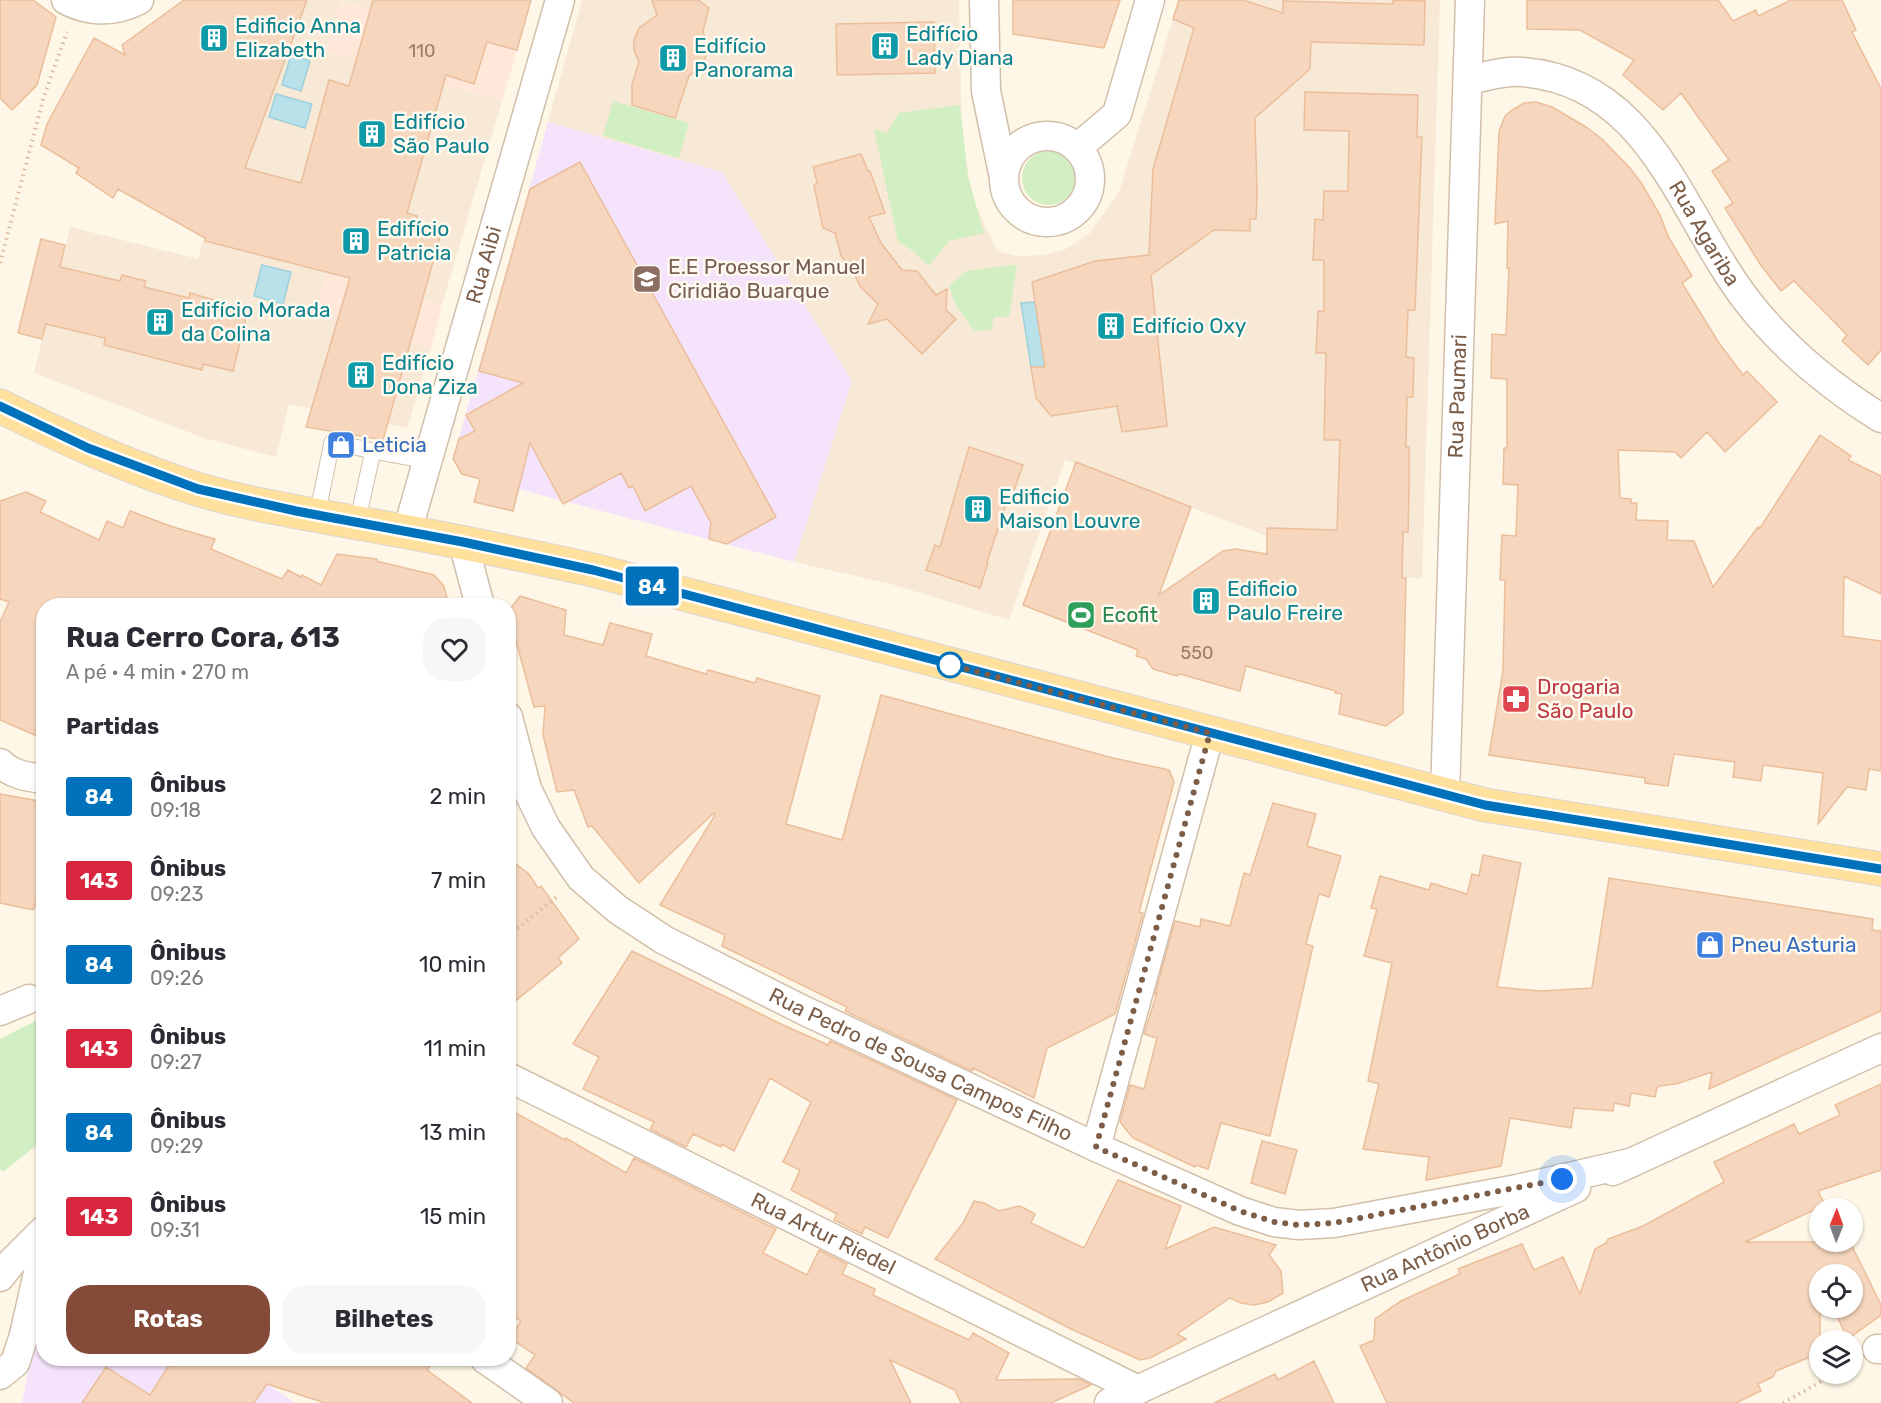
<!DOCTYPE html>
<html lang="pt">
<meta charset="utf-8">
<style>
body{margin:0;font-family:Rubik,sans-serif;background:#f7f7f7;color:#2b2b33;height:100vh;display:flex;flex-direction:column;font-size:22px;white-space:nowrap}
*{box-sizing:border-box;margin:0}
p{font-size:20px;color:#7c7c81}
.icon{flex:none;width:33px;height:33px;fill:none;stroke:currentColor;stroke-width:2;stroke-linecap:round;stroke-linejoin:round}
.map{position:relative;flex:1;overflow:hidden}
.details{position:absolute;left:36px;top:598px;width:480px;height:768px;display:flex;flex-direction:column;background:#fff;border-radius:24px;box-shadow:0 2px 4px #0004}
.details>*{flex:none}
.badge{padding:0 12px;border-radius:4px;font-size:21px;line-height:39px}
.needle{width:39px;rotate:1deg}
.tools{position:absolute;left:1809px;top:1198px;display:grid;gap:12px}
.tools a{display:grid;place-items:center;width:54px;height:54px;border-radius:50%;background:#fff;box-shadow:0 2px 4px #0004;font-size:30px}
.you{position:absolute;width:30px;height:30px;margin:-15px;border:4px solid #fff;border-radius:50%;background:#1a73e8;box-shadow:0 0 0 9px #1a73e833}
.map>.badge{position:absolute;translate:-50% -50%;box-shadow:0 0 0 3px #fff}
h2{padding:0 30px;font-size:22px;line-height:54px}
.round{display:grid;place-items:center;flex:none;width:63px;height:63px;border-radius:24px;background:#f7f7f7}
.summary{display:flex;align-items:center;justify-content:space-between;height:102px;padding:0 30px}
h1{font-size:28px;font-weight:700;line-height:45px}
.cta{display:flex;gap:12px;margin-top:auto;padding:12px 30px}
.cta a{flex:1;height:69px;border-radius:24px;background:#854b39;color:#fff;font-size:24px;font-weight:700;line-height:69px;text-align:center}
.cta a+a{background:#f7f7f7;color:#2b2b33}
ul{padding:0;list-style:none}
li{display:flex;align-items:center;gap:18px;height:84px;padding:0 30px}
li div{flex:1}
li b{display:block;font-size:22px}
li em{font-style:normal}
li .badge{min-width:66px;font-weight:700;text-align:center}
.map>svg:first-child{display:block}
</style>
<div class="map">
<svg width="1881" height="1403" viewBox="0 0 1881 1403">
<rect width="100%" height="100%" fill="#fef7e7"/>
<path fill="#f7e9d5" d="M307 0H531L517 50 341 1 326 51 502 101 442 305 328 272 315 315 431 349 407 428 289 404 276 457 204 438 34 373 70 227 198 259 203 240 215 243Z
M582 0H959L962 137 973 200 997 251 1017 256 1044 255 1066 249 1089 234 1119 192 1179 0H1440L1422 578 1266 574 1267 536 1065 460 1009 620 891 584 794 562 852 381 722 172 548 122Z"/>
<path fill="#ffe7da" d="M340 1 517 50 502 101 326 51Z
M327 272 442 305 431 349 314 316Z"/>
<path fill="#f4e3fb" d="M548 122 722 172 852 381 794 562 462 474 453 459Z
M43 1292 44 1359H233L295 1403H22Z"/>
<path fill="#d2eec3" d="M613 101 689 123 679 158 603 136Z
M960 105 968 177 984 233 949 241 929 266 912 250 898 242 874 129 887 133 899 113Z
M1022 178a27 27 0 1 1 54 0a27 27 0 1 1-54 0Z
M1012 265H1017L1009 317H994L991 330 974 331 955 304 949 286 966 271Z
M43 954V1140L3 1172 0 1169V1039L41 1018 38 962Z"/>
<path fill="#b9e1ea" stroke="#9ed0dd" stroke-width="1.5" d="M291 55 310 61 301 91 282 85Z
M276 94 312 104 305 128 269 117Z
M262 265 291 272 283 304 254 296Z
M1035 302 1045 367H1031L1021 303Z"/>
<path fill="#f6d6bc" stroke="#ebbe9b" stroke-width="1.5" d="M0 0H33L56 17 37 85 12 110 0 98Z
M184 0H307L245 168 301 183 329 80 349 86 373 0H531L517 50 487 42 474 84 446 75 407 213 417 216 413 229 440 237 383 440 306 427 350 278 205 241V238L118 189 113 198 76 173 79 168 41 145 47 124 94 38 125 55 122 45Z
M652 0H698L709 8 703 31 706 43V56L700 67 689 76 675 118 632 105V84L639 62 634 50V40L639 28 657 15Z
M1013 0H1120L1104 48 1013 34Z
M1179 0H1243L1283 13V1L1393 4V0L1425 1 1424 45 1311 42 1310 69 1255 118 1257 195 1256 219H1250V231L1214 230 1151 275 1167 426 1122 432 1117 406 1051 416 1036 398 1031 367H1045L1032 282 1095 261 1149 255 1153 169 1194 28 1173 19Z
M1527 0H1718L1733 21 1756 10 1758 16 1791 0H1842L1856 30 1852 32 1881 89V350L1868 365 1842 341 1847 335 1794 281 1781 291 1760 264 1725 208 1733 203 1712 171 1729 160 1681 93 1663 110 1623 75 1634 60 1580 30 1527 29Z
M934 22 935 73 837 75 836 24Z
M1305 92 1418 95 1417 137H1422L1415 310H1408L1406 357 1414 358 1413 397H1407L1406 447H1409V490L1408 532H1403L1402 578H1406L1403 713 1386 726 1339 714 1342 694 1335 693 1336 691 1246 666 1240 691 1180 674 1177 676 1153 669 1146 659 1136 656 1138 650 1023 605 1076 462 1191 507 1159 595 1223 551 1236 549 1267 554V528L1337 530 1340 440H1324L1326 353H1316L1318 311H1324V263L1323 260H1313L1315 219 1323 220 1324 191H1348L1349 131 1304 130Z
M1536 102 1552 107 1586 127 1602 139 1630 168 1642 184 1660 215 1669 238 1692 276 1682 283 1719 343 1743 375 1747 371 1777 402 1725 452 1707 432 1681 458 1675 452 1618 450 1620 498 1631 499V503H1637L1636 520 1668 521 1667 540 1694 541 1713 587 1758 527 1760 528 1820 435 1851 456 1848 460 1881 476V594L1844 576 1843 636 1881 641V771L1869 769 1866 790 1847 787 1818 824 1823 773 1763 765 1761 781 1733 777 1735 762 1674 754 1668 786 1645 783V778L1489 755 1503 670 1505 580H1500L1502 535 1516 536 1518 485 1503 484 1504 448H1507V379L1491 378 1492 334 1506 335 1509 268H1507L1508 221 1495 224 1499 132 1505 116 1512 110 1524 103Z
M861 154 868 171H870L885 213 869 217 881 243 902 270 917 271 936 295 947 289 946 310 956 319 922 354 887 319 868 324 878 304 860 286 849 263 845 261 841 256 835 233 823 228 814 186 817 182 813 167Z
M580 162 776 517 727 544 709 539 711 523 691 486 645 511 633 486 629 488 621 473 563 504 530 443 513 511 474 502 480 479 462 474 453 459 459 439 475 431 466 415 523 383 479 371 530 189Z
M41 239 65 245 60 267 120 281 122 275 146 281 144 287 189 298 190 293 214 300 213 306 247 314 233 371 203 364 202 370 104 345 105 338 46 324 42 339 18 333Z
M969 447 1023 465 1014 490 1011 489 987 562 988 563 980 588 926 570 935 545 940 547Z
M26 492 46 501 40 512 99 540 107 521 123 528 130 511 173 527 215 539 211 549 282 579 288 570 301 577 302 575 321 585 337 554 377 559 376 561 434 575 444 586 449 606H44V739L0 720V622L9 602 0 599V501Z
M520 596 566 610 564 635 603 645 610 623 652 634 646 656 706 674 708 670 755 683 757 678 820 696 786 824 842 840 881 695 1113 758 1169 770 1174 782 1139 912 1143 913 1115 1014 1047 1048 1034 1098 973 1068 972 1071 845 1011 847 1007 722 946 725 935 660 905 715 815 714 813 639 883 592 826 588 827 574 790 557 792 543 735 545 706 534 707 508 612Z
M0 794 44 802V902L38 899 33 910 0 903Z
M1273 803 1316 814 1307 846 1341 856 1329 897 1319 894 1306 944 1313 946 1270 1136 1221 1123 1208 1169 1196 1165 1195 1167 1133 1138 1120 1122 1130 1085 1144 1089 1157 1038 1144 1034 1157 993 1155 994 1175 921 1200 927 1201 919 1230 926 1244 873 1250 875Z
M1483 855 1521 863 1497 987 1541 991 1592 988 1609 878 1873 919 1872 930 1881 931V1011L1709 1089 1712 1072 1676 1084 1659 1086 1657 1088 1655 1097 1631 1093 1629 1106 1614 1103 1613 1111 1574 1108 1571 1128 1510 1118 1501 1166 1426 1180 1429 1157 1363 1149 1379 1084 1368 1081 1392 963 1364 956 1377 909 1371 908 1380 876 1429 890 1431 883 1467 894 1472 874 1479 876Z
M508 858 529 874 538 888 541 886 579 939 558 958 562 963 508 1007Z
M632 951 783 1025 828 1045 830 1041 957 1100 888 1238 865 1227 862 1234 834 1220 837 1214 791 1190 800 1170 783 1162 811 1102 770 1078 734 1151 722 1144 721 1147 693 1134 686 1147 650 1129 654 1122 583 1089 599 1057 573 1044Z
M1881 1084V1170L1818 1191 1825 1205 1745 1242H1850L1881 1305V1315L1848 1339 1833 1308H1852V1275H1820V1353L1776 1371 1773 1377 1758 1384 1761 1391 1736 1403H1387L1360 1346 1374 1340 1375 1319 1401 1301 1460 1274 1458 1269 1522 1244 1534 1270 1563 1257 1580 1294 1595 1249 1606 1243 1608 1239 1643 1226 1724 1182 1714 1162 1794 1124 1799 1134 1840 1115 1835 1105Z
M508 1109 565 1140 566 1138 626 1173 634 1158 776 1229 763 1253 807 1275 819 1250 847 1264 842 1274 875 1289 873 1295 969 1340 973 1333 1009 1353 996 1380 1079 1379 1091 1385 1051 1403H961L955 1390 890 1360 911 1403H574L526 1368 535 1355 510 1338 521 1321 508 1313Z
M1262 1141 1297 1150 1285 1194 1251 1183Z
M1118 1180 1181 1206 1165 1249 1214 1227 1276 1245 1269 1255 1281 1271 1283 1293 1268 1302 1254 1305 1241 1303 1230 1298 1177 1334 1186 1339 1150 1358 1140 1360 1071 1329 935 1259 963 1223 974 1201 984 1203 999 1211 1019 1206 1024 1208 1035 1214 1031 1223 1084 1248Z
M173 1359H435L427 1370 472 1403H325L267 1384 254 1403H82L106 1367 150 1395Z
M1314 1361 1334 1403H1214L1275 1374 1278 1380Z"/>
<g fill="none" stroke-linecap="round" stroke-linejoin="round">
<g stroke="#d2bfab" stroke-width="17">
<path id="service" d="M373 451 427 461
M317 516 332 442 373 451 357 523"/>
</g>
<g stroke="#d2bfab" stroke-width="31">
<g id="minor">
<path d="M66 0C90 13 116 12 139 0"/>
<path d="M984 0 986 91 1003 173"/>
<path id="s1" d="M1468 80C1484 77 1505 70 1522 72 1651 82 1681 216 1748 302 1784 348 1831 387 1881 418"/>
<circle cx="1047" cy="179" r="43"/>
<path d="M1077 148 1117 114 1150 0"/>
<path id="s2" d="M407 532 560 0"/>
<path d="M463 542 480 606"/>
<path id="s3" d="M508 717 527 789 546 828 581 878 617 909 664 940 805 1011 1096 1147 1240 1211 1274 1222 1299 1225 1334 1223 1517 1189 1630 1163"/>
<path d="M0 763C12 775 28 777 44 779"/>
<path id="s4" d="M1445 794 1470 0"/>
<path d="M0 1011 29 999"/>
<path id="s5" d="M508 1077 1138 1390"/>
<path d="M1096 1147 1210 733"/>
<path d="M1613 1171 1881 1048"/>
<path d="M0 1277 12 1262 44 1230"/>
<path d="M1877 1349H1881"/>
<path d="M485 1359 548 1403"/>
<path d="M0 1375 15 1363 24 1335 44 1246"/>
<path id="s6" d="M1109 1403 1576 1188"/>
</g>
</g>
<g stroke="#ddd5cf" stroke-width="35">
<path id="primary" d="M0 406C64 438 129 468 197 489 253 506 316 515 375 526 448 539 520 554 593 570L1485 805 1881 869"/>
</g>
<path stroke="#dcba9e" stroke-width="4" stroke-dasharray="1.5 4.5" stroke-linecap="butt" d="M0 263 44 96 67 32
M508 936 559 895
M1783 1403 1834 1374"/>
<use href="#service" stroke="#fff" stroke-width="15"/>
<use href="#minor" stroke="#fff" stroke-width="28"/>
<use href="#primary" stroke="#ffe09d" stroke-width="33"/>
</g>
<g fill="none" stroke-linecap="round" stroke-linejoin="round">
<g stroke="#fff" stroke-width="14">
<path id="line" d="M0 406 88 448 198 489 296 511 463 542 593 570 1485 805 1881 869"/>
</g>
<use href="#line" stroke="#0072bc" stroke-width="9"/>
<path stroke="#7b5d48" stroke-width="6" stroke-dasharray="0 10.8" d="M950 665 948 664 1210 733 1096 1147 1240 1211 1274 1222 1299 1225 1334 1223 1562 1179"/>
</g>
<defs>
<g id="building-square" transform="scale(1.5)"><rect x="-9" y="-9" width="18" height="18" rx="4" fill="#0f9aa8" stroke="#fffaef"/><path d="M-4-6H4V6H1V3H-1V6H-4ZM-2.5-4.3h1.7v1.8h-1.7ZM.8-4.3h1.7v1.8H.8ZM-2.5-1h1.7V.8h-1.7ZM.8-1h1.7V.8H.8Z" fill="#fff"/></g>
<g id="school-square" transform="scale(1.5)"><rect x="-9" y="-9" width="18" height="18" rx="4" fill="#8d6e63" stroke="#fffaef"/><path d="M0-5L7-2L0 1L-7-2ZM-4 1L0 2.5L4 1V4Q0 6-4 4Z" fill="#fff"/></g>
<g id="shop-square" transform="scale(1.5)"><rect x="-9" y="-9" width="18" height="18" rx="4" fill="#3f7fe0" stroke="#fffaef"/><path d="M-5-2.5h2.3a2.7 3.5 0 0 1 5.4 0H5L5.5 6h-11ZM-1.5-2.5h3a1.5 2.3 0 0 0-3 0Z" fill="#fff"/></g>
<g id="stadium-square" transform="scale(1.5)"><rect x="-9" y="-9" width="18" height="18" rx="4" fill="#2e9e5b" stroke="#fffaef"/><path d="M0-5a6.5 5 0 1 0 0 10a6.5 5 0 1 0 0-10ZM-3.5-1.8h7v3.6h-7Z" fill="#fff"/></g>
<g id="pharmacy-square" transform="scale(1.5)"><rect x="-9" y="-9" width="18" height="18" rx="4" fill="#e0444e" stroke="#fffaef"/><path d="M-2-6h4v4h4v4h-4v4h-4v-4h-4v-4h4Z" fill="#fff"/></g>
</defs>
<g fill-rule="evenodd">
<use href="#building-square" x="214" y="38"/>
<use href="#building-square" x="885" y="46"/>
<use href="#building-square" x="673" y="58"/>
<use href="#building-square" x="372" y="134"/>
<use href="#building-square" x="356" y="241"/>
<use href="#school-square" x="647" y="279"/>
<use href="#building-square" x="160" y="322"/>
<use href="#building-square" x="1111" y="326"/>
<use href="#building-square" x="361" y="375"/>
<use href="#shop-square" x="341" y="445"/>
<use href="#building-square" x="978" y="509"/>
<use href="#building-square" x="1206" y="601"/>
<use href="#stadium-square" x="1081" y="615"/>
<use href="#pharmacy-square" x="1516" y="699"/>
<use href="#shop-square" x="1710" y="945"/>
</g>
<circle fill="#fff" stroke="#0072bc" stroke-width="3" cx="950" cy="665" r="12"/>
<g text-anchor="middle" stroke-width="5" stroke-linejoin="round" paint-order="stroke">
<g font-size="18" fill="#9a7b65">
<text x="422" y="57">110</text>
<text x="1197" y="659">550</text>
</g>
<g font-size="21" fill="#0d838f" stroke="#fffaef" text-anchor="start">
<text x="235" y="33">Edificio Anna<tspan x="235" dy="24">Elizabeth</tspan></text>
<text x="906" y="41">Edifício<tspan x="906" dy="24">Lady Diana</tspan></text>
<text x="694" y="53">Edifício<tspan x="694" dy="24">Panorama</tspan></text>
<text x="393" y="129">Edifício<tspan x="393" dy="24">São Paulo</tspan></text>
<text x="377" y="236">Edifício<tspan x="377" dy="24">Patricia</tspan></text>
<text x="181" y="317">Edifício Morada<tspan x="181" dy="24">da Colina</tspan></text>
<text x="1132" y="333">Edifício Oxy</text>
<text x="382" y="370">Edifício<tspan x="382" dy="24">Dona Ziza</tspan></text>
<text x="999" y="504">Edificio<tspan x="999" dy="24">Maison Louvre</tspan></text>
<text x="1227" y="596">Edificio<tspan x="1227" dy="24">Paulo Freire</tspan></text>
</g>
<g font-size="21" fill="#7b5d48" stroke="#fffaef">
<text dy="7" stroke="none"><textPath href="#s1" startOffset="310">Rua Agariba</textPath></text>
<text dy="7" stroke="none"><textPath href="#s2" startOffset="278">Rua Aibi</textPath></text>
<text dy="7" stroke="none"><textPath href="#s4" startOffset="398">Rua Paumari</textPath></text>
<text dy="7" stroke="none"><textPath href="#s3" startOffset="568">Rua Pedro de Sousa Campos Filho</textPath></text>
<text dy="7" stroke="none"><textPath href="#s5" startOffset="352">Rua Artur Riedel</textPath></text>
<text dy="7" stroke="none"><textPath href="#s6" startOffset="370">Rua Antônio Borba</textPath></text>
</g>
<g font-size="21" fill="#785e54" stroke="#fffaef" text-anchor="start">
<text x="668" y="274">E.E Proessor Manuel<tspan x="668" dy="24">Ciridião Buarque</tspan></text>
</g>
<g font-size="21" fill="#366cbe" stroke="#fffaef" text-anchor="start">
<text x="362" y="452">Leticia</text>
<text x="1731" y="952">Pneu Asturia</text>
</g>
<g font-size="21" fill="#27864d" stroke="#fffaef" text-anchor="start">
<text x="1102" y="622">Ecofit</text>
</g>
<g font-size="21" fill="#be3a42" stroke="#fffaef" text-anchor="start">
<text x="1537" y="694">Drogaria<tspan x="1537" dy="24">São Paulo</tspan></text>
</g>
</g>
</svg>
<div class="tools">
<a><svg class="needle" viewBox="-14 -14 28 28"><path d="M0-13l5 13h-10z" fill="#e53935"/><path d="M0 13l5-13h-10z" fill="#7c7c81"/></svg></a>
<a><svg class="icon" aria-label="locate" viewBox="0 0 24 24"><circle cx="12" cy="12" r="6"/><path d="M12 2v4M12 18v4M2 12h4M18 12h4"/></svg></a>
<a><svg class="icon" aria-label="layers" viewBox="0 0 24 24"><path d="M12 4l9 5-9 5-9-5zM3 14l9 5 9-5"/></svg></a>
</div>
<div class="you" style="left:1562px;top:1179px"></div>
<b class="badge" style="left:652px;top:586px;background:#0072bc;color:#fff">84</b>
<section class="details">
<div class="summary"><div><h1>Rua Cerro Cora, 613</h1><p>A pé · 4 min · 270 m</p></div><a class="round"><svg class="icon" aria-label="heart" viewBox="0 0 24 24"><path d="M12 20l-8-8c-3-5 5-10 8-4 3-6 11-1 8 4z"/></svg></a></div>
<h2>Partidas</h2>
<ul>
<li><span class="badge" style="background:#0072bc;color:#fff">84</span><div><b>Ônibus</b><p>09:18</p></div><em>2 min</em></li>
<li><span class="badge" style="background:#d7263d;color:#fff">143</span><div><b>Ônibus</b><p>09:23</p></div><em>7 min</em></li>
<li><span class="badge" style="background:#0072bc;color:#fff">84</span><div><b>Ônibus</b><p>09:26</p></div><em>10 min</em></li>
<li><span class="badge" style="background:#d7263d;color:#fff">143</span><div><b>Ônibus</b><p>09:27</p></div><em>11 min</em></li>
<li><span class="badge" style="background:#0072bc;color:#fff">84</span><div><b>Ônibus</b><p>09:29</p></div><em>13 min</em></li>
<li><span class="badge" style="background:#d7263d;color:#fff">143</span><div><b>Ônibus</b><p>09:31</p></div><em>15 min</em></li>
</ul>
<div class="cta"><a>Rotas</a><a>Bilhetes</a></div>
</section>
</div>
